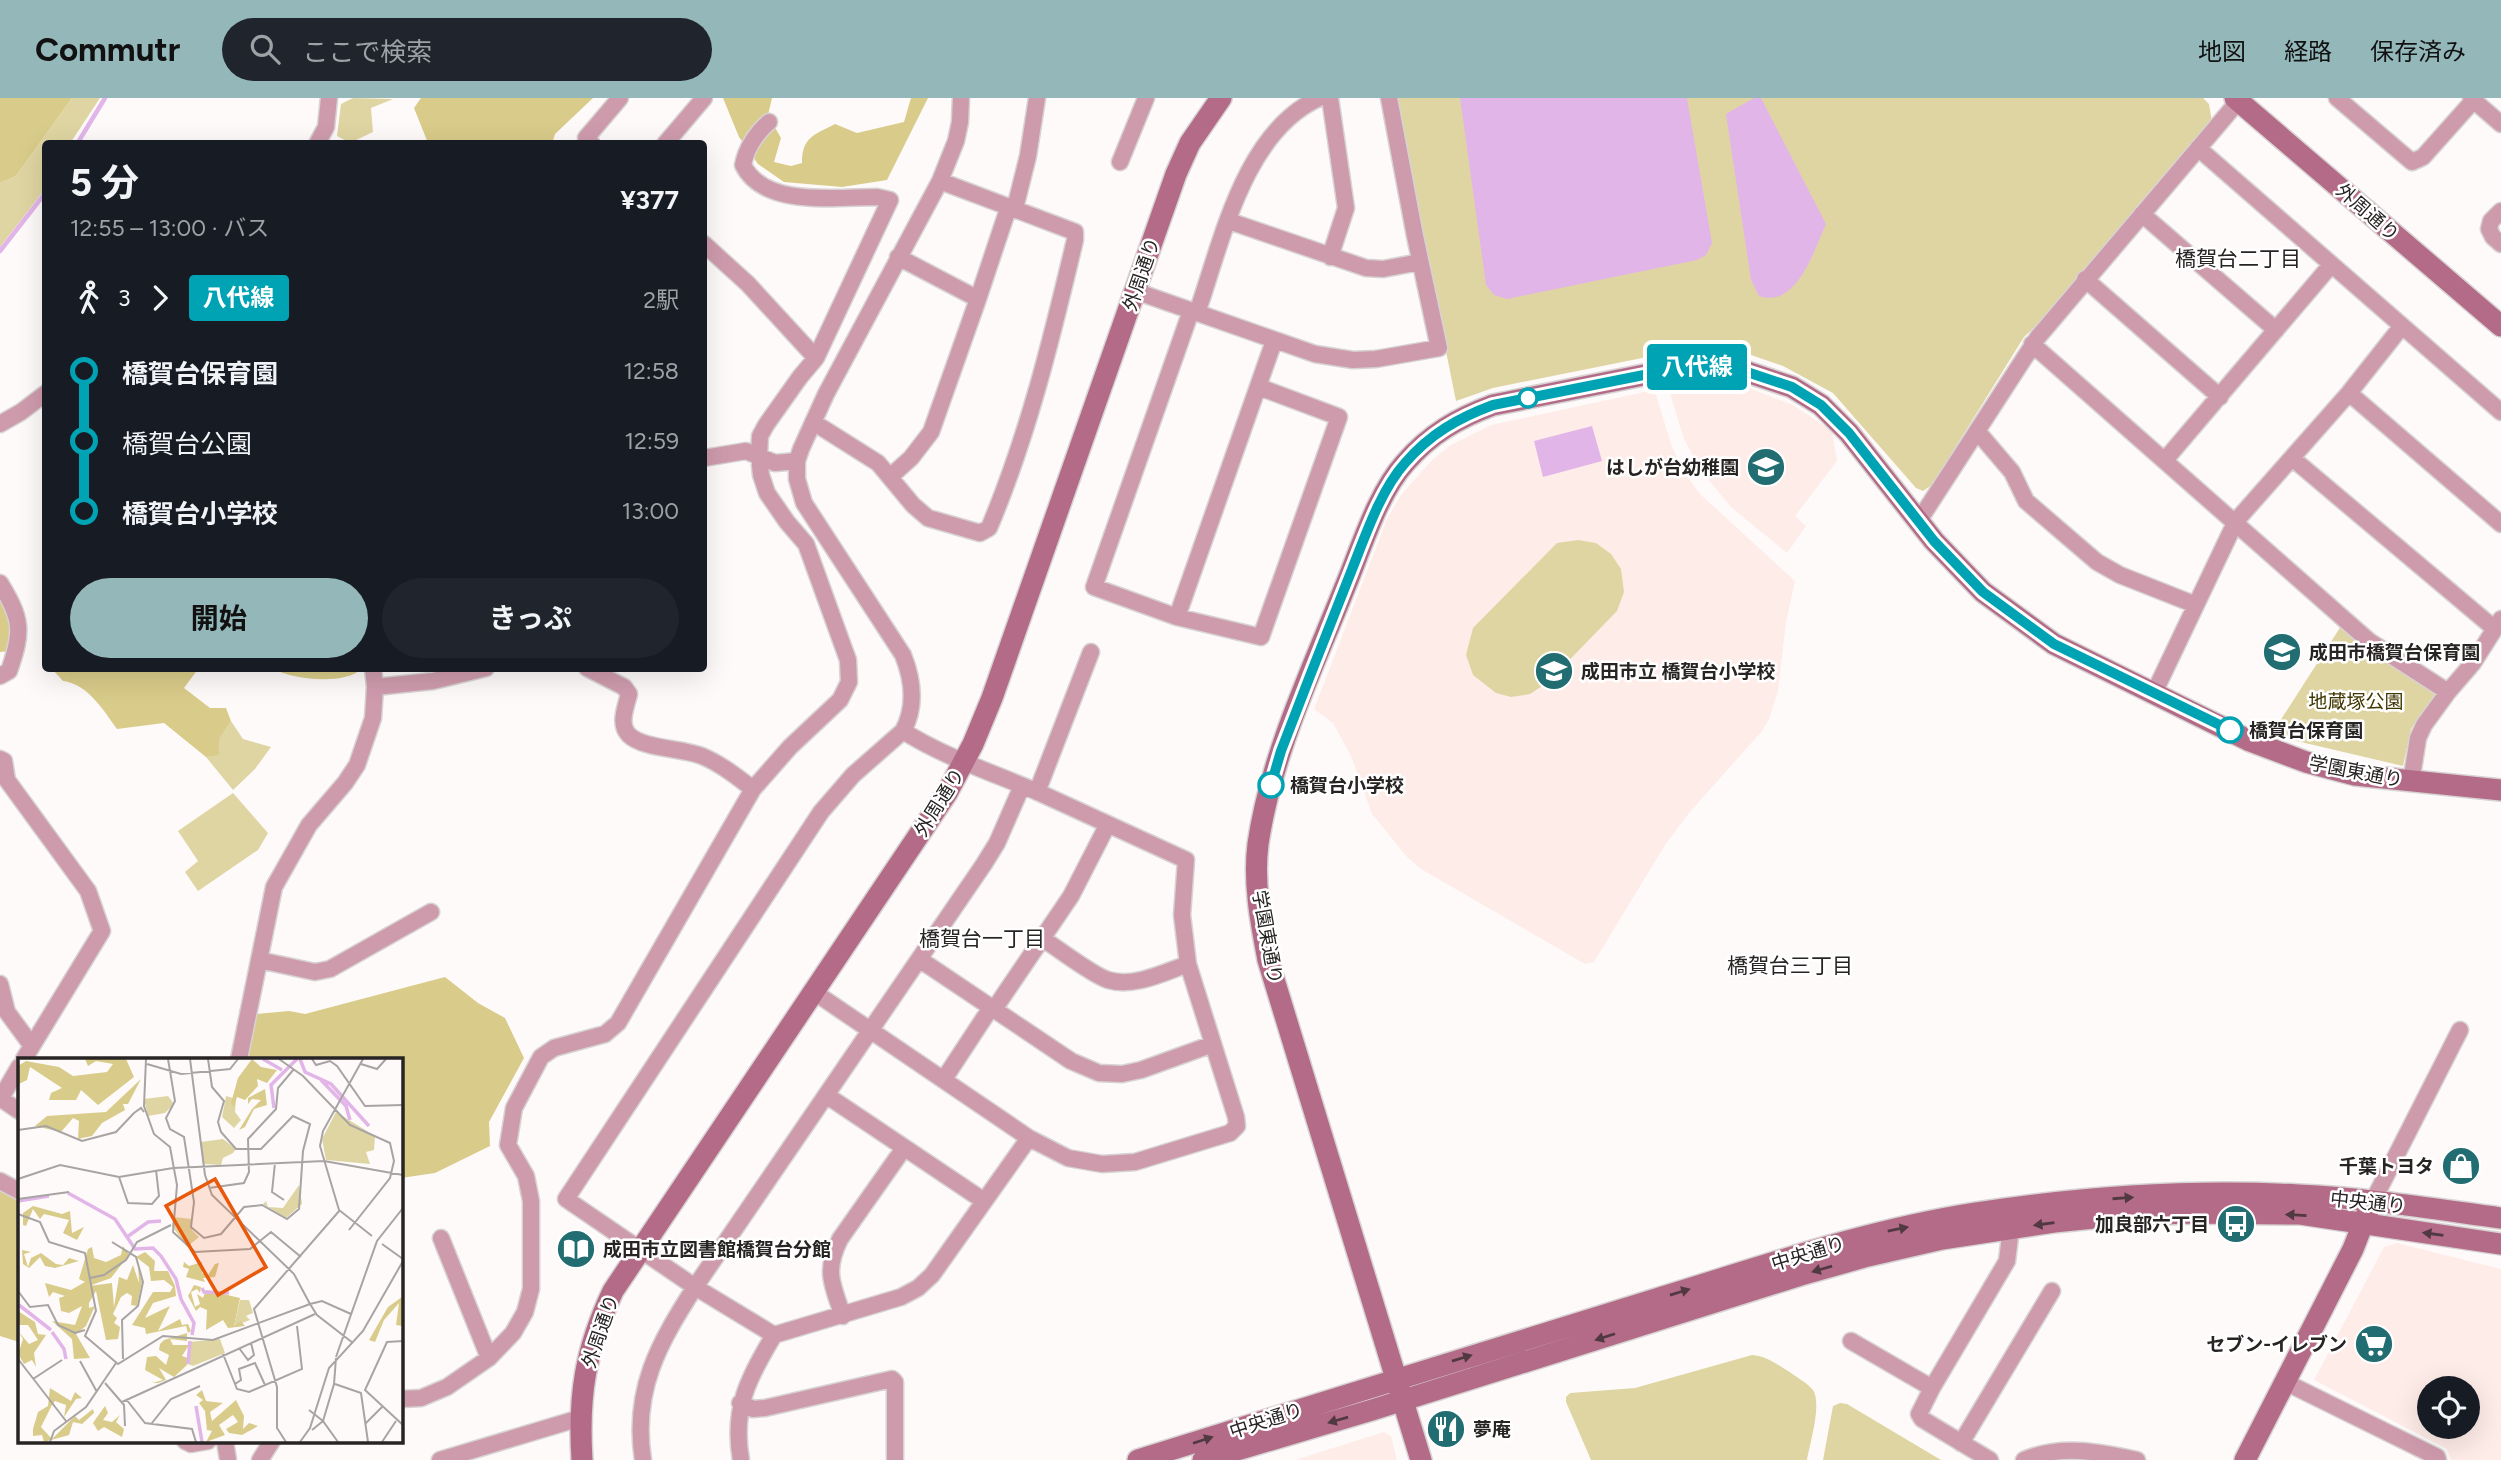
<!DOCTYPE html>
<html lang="ja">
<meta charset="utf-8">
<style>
body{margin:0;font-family:Figtree,"Noto Sans JP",sans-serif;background:#20242c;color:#f1f3f6;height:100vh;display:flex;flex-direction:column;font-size:26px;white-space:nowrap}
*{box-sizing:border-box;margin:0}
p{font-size:23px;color:#9ea1a6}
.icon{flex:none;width:38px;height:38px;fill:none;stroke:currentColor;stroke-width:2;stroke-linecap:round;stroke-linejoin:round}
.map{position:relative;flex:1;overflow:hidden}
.sheet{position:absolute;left:42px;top:42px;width:665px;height:532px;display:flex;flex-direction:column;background:#171b24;border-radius:7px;box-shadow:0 7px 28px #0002}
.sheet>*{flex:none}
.badge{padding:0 14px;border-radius:5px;font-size:24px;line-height:46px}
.buttons{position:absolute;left:2417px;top:1278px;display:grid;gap:14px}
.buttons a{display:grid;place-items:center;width:63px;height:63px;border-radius:50%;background:#171b24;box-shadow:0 7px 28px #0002;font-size:35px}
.map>.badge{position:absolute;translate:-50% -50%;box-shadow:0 0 0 4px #fff}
.legs{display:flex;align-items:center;gap:10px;height:77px;padding:0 28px;font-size:23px}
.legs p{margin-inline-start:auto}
.summary{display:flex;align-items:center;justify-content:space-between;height:119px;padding:0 28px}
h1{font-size:38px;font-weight:700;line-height:52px}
.button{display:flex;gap:14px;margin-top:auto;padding:14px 28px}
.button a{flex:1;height:80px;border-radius:42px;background:#94b7ba;color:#111;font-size:28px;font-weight:700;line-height:80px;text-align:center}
.button a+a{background:#20242c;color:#f1f3f6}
ul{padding:0 28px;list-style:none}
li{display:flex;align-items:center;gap:24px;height:70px;font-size:26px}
li i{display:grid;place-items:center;width:10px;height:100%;margin:0 9px;background:currentColor}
li i::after{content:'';width:18px;height:18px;margin:-9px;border:5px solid;border-radius:50%;background:#171b24}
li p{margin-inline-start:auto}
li:first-child i{background:linear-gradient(#0000 50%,currentColor 0)}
li:last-child i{background:linear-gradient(currentColor 50%,#0000 0)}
header{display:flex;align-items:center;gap:42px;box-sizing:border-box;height:98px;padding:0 35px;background:#94b7ba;color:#111}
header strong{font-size:33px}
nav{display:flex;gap:38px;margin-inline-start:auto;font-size:24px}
.search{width:490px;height:63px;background:#20242c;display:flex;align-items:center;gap:18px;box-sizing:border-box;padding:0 24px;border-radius:38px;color:#9ea1a6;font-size:26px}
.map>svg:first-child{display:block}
</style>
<header>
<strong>Commutr</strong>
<div class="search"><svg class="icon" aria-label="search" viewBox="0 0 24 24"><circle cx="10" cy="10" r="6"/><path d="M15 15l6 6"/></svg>ここで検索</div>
<nav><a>地図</a><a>経路</a><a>保存済み</a></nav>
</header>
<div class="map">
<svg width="2501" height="1362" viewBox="0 0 2501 1362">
<rect width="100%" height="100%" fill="#fefafa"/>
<path fill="#feece8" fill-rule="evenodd" d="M1694 282 1744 288 1793 307 1832 333 1837 363 1795 418 1806 428 1787 455 1731 409 1702 374 1684 341 1668 289Z
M1649 293 1656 297 1672 349 1686 377 1700 396 1795 483 1786 524 1778 593 1769 621 1762 633 1689 715 1665 747 1594 864 1585 866 1421 771 1407 759 1372 716 1351 658 1333 625 1314 611 1387 421 1401 397 1432 362 1451 347 1491 327Z
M2397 1145 2501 1171V1362H2451L2447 1351 2314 1282 2384 1149ZM2429 1290H2468V1328H2429Z
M1384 1334 1391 1338 1397 1362H1295Z"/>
<path fill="#dfd5a2" d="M72 0H100L71 44 72 45 46 46 45 91 0 149V85L16 78Z
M353 0 393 1 371 10 373 34 350 45 337 38 341 6Z
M1395 0H2203L2209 6 2212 24 2043 221 2024 239 1932 387 1923 393 1916 390 1833 295 1783 268 1751 257 1713 252H1682L1493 290 1456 303Z
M1578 442 1596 445 1611 456 1621 471 1624 494 1617 513 1547 585 1530 596 1511 599 1496 595 1473 577 1466 557 1473 530 1557 445Z
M2341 528 2436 595 2411 631 2403 668 2271 637Z
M231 623 243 641 271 649 255 671 233 692 206 659 219 656 220 638Z
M233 695 268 735 258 752 198 793 185 774 198 763 178 733Z
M1752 1257C1767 1258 1778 1267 1791 1275 1798 1280 1807 1285 1813 1292 1822 1306 1810 1345 1807 1362H1591L1566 1304V1299L1570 1295 1635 1290Z
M1840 1305 1847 1306 1941 1362H1823L1833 1308Z"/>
<path fill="#d9cb89" d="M0 0H72L16 78 0 85Z
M421 0H593L555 36 552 46 428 45 414 10Z
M723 0H772L768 17 781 40 774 64 791 68 802 65C802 39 814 37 835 26L857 35 904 24 911 0H928L887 82 842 89 784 84 758 66 739 39Z
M0 497 12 521V553L0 554Z
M52 571H198L184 590 210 610H226L231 623 220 639 219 657 206 659 164 625 117 631C104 613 88 586 63 583Z
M361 571C346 587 292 582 274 571Z
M445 879 478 905 505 920 524 960 489 1024 490 1048 435 1075 401 1080V961H248L256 916 289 913 305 916Z
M0 1091 19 1102V1244L0 1238Z"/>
<path fill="#e2b5e9" d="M1460 0H1687L1712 145 1706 157 1697 162 1507 201 1494 197 1486 187Z
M1754 0H1761L1826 126C1814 152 1797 211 1759 198L1751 182 1726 16Z
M1592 328 1602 363 1543 379 1534 343Z"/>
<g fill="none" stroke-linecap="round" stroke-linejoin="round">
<path stroke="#e2b5e9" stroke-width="4.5" d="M77 46 105 0
M0 153 46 94"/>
<g stroke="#d7d3d3" stroke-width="19">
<path id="street" d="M961 0 960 24 956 43 940 83 826 296 801 351 797 363V381L804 405 903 557C913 582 916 609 903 633L853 677 821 714 566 1101 695 1189 774 1237 901 1199 918 1190 932 1177 1029 1040
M2337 0 2412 64 2423 59 2473 3
M2471 0 2501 26
M769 24C756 35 746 51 743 67 764 110 836 99 877 99L890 102 816 260
M317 46 326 29 329 0
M592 46 586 40 620 0
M665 46 704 0
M2198 50 2501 314
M1120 64 1146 0
M1015 110 1028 58 1037 0
M2501 113 2491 123 2489 131 2493 139 2501 146
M2142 116 2276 232
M1229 123 1366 170 1383 171 1420 164
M1330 159 1346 110 1330 0
M2085 181 2220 299
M1135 193 1315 256 1353 262 1376 261 1439 250 1415 138 1389 0
M978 201 1009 108
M1191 213 1094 489 1177 519 1261 539 1339 319 1259 289
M1197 215C1222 143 1244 34 1319 0
M2032 246 2369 543 2448 594
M2349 295 2501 426
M813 324 878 365 913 407 928 420 980 435 989 430C1028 338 1052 239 1075 142V134L940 83
M0 326 21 314 46 295
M1977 333 2012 374 2026 403 2097 464 2120 477 2196 507
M704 360 746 353 775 365 797 363
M2292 360 2489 526 2496 530
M2165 362 2331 167
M891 378 911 360 931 334 978 201 898 159
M1918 424 2038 239 2241 0
M0 485C22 521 23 533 9 573L0 578
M1177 519 1274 243
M587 570 624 589 629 596C626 609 618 626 629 637 643 651 683 650 702 658 721 666 737 679 753 691
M375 589 433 583 486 570
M2154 595 2236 423 2349 295 2402 228
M0 661 4 663 7 682 88 793 102 833 24 961
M2411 684 2418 640 2424 627 2448 594 2473 565 2501 521
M1037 694 1091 554
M1043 841C1059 851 1092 877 1108 882 1134 890 1165 874 1188 866
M919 861 1071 963 1099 975 1122 976 1141 972 1213 946
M259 862 315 874 330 871 431 814
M0 886 7 914 32 948
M814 894 1029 1040 1068 1060 1102 1066 1135 1064 1230 1035 1237 1028 1236 1019 1188 866 1182 817 1186 762C1137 740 1089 717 1040 695 994 675 946 660 903 633
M995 910 1071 798 1108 726
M239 961 274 789 309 727 345 685 357 667 373 620 375 589 373 570
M944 981 992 908
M826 997 984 1103
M0 1000 19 1013
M1 1000 19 969
M0 1083 19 1093
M2373 1103 2460 932
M441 1140 489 1260
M843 1218C832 1186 824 1173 840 1141L904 1050
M1851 1243 1932 1290
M2285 1284 2437 1359 2438 1362
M401 1301 421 1300 447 1289 489 1260 513 1235 525 1214 531 1191V1103L526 1078 508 1047 514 1010 541 959 554 950 605 936 618 925 753 691 790 649 840 602 849 584 848 562 806 446 787 424 767 395 761 377 759 358 760 338 766 327 800 279 816 260 748 186 704 146
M740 1305 753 1311 765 1310 892 1281 895 1284V1362
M185 1343 191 1346 208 1343
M225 1343 228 1362
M1961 1345 2052 1193
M260 1362 272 1343
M440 1362 580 1320
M643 1362C632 1292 659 1245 695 1189L984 766 997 745 1022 688
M741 1362C732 1311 748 1280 774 1237
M1990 1362 1922 1321 1919 1316 1932 1290 2007 1163 2011 1130
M2024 1362C2061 1346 2099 1354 2137 1362"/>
</g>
<g stroke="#d7d3d3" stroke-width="24">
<path id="secondary" d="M2235 0 2501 228
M582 1362C578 1298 585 1252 613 1193L947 695 973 646 992 600 1176 76 1190 45 1221 0
M1138 1362C1311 1309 1483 1254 1656 1201 1761 1169 1866 1132 1975 1115 2081 1099 2191 1091 2298 1097 2366 1100 2434 1111 2501 1120
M1203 1362 1372 1312 1801 1177 1868 1158 1942 1141 2054 1124 2114 1118 2187 1115 2300 1116 2501 1146
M1421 1362 1268 862C1261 825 1253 785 1258 746 1271 657 1312 572 1345 489 1361 451 1377 396 1405 365 1430 336 1458 320 1493 307L1684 269 1735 270 1792 289 1821 307 1849 335 1934 443 1983 494 2054 546 2250 643 2306 664 2355 677 2501 692
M2245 1362 2353 1151 2368 1113"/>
</g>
<use href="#street" stroke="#ce9bad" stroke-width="16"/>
<use href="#secondary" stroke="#b46b87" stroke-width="21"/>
</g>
<defs><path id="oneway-solid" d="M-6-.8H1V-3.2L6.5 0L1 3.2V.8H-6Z" transform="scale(1.75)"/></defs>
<g fill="#513941">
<use href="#oneway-solid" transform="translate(2123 1100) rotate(-4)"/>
<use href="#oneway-solid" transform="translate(2296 1117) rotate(-177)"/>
<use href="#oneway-solid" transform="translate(2044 1126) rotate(172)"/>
<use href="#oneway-solid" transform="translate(1898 1131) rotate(-11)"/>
<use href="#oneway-solid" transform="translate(2433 1136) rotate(-172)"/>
<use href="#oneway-solid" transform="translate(1822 1171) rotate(164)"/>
<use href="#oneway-solid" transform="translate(1680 1194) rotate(-17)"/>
<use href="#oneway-solid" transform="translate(1605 1239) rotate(162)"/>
<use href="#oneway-solid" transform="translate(1462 1260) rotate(-17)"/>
<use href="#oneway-solid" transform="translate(1338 1322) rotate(164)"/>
<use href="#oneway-solid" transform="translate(1203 1342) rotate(-18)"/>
</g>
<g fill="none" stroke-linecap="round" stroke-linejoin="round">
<g stroke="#fff" stroke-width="16">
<path id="line-1" d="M1271 687 1281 653C1304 593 1327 534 1351 474 1365 439 1380 393 1405 365 1430 336 1458 320 1493 307L1684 269 1735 270 1792 289 1821 307 1849 335 1934 443 1983 494 2054 546 2230 632"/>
</g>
<use href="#line-1" stroke="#00a3b4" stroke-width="10"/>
</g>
<defs>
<g id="school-disc" transform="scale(2.0125)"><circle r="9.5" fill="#226d71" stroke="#fff"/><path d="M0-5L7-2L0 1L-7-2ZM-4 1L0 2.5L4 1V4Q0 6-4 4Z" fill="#fff"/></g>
<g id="shop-disc" transform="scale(2.0125)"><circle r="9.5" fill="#226d71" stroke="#fff"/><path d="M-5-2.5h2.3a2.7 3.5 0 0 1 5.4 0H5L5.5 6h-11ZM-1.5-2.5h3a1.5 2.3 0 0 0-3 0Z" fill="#fff"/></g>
<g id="bus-disc" transform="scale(2.0125)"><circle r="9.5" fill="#226d71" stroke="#fff"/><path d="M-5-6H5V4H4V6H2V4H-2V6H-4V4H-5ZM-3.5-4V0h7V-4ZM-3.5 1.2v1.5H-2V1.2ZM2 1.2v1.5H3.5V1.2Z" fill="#fff"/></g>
<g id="library-disc" transform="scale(2.0125)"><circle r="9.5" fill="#226d71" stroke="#fff"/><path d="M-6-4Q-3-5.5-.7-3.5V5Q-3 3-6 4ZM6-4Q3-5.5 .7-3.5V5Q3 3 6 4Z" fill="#fff"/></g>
<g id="supermarket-disc" transform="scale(2.0125)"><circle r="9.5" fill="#226d71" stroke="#fff"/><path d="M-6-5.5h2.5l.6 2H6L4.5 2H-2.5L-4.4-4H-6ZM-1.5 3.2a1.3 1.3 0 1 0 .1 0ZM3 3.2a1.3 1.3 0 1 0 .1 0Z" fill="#fff"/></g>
<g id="restaurant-disc" transform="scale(2.0125)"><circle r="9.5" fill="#226d71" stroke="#fff"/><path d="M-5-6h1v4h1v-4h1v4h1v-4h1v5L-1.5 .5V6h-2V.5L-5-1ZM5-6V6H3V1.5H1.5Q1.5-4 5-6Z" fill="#fff"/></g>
</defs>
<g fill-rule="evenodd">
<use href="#school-disc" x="1766" y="369"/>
<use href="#school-disc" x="2282" y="554"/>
<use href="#school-disc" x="1554" y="573"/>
<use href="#shop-disc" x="2461" y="1068"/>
<use href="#bus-disc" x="2236" y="1126"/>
<use href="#library-disc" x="576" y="1151"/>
<use href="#supermarket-disc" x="2374" y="1246"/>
<use href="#restaurant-disc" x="1446" y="1331"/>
</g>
<g fill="#fff" stroke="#00a3b4" stroke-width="3.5">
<circle cx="1528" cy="300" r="9"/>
<circle cx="2230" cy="632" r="12"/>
<circle cx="1271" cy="687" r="12"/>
</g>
<g text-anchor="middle" stroke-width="5" stroke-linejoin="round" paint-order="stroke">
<g font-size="19" fill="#272423" stroke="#fff">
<text transform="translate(2368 114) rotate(41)" y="7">外周通り</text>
<text transform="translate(1141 176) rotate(-71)" y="7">外周通り</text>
<text transform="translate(2356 673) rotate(11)" y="7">学園東通り</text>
<text transform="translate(939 704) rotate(-58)" y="7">外周通り</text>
<text transform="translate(1268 839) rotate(80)" y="7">学園東通り</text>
<text transform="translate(2368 1104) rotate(6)" y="7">中央通り</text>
<text transform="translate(1808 1155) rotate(-17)" y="7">中央通り</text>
<text transform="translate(600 1233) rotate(-71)" y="7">外周通り</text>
<text transform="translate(1266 1322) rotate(-18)" y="7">中央通り</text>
</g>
<g font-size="19" font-weight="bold" fill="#272423" stroke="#fff" text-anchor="end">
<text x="1739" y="376">はしが台幼稚園</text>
<text x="2309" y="561" text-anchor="start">成田市橋賀台保育園</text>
<text x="1581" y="580" text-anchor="start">成田市立 橋賀台小学校</text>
<text x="2434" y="1075">千葉トヨタ</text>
<text x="2209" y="1133">加良部六丁目</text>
<text x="603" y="1158" text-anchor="start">成田市立図書館橋賀台分館</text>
<text x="2347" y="1253">セブン-イレブン</text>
<text x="1473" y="1338" text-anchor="start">夢庵</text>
</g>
<g font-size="19" fill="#413700" stroke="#fff">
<text x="2356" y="610">地蔵塚公園</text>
</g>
<g font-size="19" font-weight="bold" fill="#272423" stroke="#fff" text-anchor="start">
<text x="2249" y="639">橋賀台保育園</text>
<text x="1290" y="694">橋賀台小学校</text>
</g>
<g font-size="21" fill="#272423" stroke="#fff">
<text x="2238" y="168">橋賀台二丁目</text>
<text x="982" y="848">橋賀台一丁目</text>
<text x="1790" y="875">橋賀台三丁目</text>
</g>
</g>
<g transform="translate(18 960)">
<rect width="385" height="385" fill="#fefafa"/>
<path d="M150 38 156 46 147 55 130 58 126 41ZM208 38 218 41 217 54 223 62 216 70 204 59ZM318 54 357 78 356 92 348 94 352 106 308 102 304 81ZM205 81 218 91 215 95 205 100 203 107 186 106 183 84ZM281 127 284 146 268 160 245 146 248 143 250 149 265 150ZM155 159 174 161V172L181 179 169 189 154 168ZM222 242H231L235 255 228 258 232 262 216 268ZM202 281 207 295 175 308 170 306V284Z" fill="#dfd5a2"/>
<path d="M67 1H108L116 19 80 47 63 32 58 42H31L33 35 44 30 12 9 9 22 1 26 0 8 8 3 41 9 55 18 89 14 95 6 78 3 70 8ZM234 1 243 9 259 12 249 25 239 21 240 28 227 42 219 39 216 49 213 45 220 20ZM123 21 110 46H105L107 52 84 65 74 78 60 81 61 63 55 60 43 74 17 68 29 58 88 54ZM247 31 249 47 236 51 227 69 221 72 234 51 243 42 234 41 230 46V40ZM15 148 44 156 52 153 54 175 66 169 59 182 45 175 51 162 26 156 22 161 15 151 8 168 5 167V155ZM105 188 111 197 93 220 71 228 94 225 96 249 101 219 109 222 115 207 121 225 120 207 124 224 119 248 113 247 114 238 109 235 103 239 95 256 99 260 96 265 102 269 100 281 88 282 78 233 71 245V250L77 248 68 268 58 276 72 300 56 301 54 281 34 263 57 267 64 248 51 255 43 253 41 240 47 238 35 234 31 239 27 225 53 232 67 224 61 221 70 191 74 189 76 200 88 204 103 197ZM4 192 13 194 6 196 10 209 13 200 23 195 38 206 45 207 51 200 61 203 37 210 27 208 22 199 11 210 5 206ZM127 194 137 203 136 213H150L157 228 158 238 135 245 127 260 152 248 140 273 162 261 164 267 170 266 173 273 170 275 168 268 128 276 127 270 114 267 135 234H152L155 229 146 222 133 223 131 209 118 199ZM166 204 171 208 184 204V215L190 217 197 206 201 205 197 219 185 220 187 224 168 219 171 211 165 209ZM176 227 183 229 182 235 179 231 173 234 177 249 182 246 179 236 185 240 188 232 222 240 216 268 223 263 227 268 210 270 205 262 188 272 189 252 182 249 178 253 170 238ZM384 239 385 268 378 267 381 245 366 262 357 284 351 282 370 249ZM0 253 17 264 20 276 28 277 16 295 18 309 14 302 6 306 0 296 5 281 0 273 11 286 20 282 10 267H0ZM169 275V283L152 281 155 287H171L164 298 170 300 169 307 156 319 141 310 148 322 140 325H134L145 322 127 312 129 299 138 298 148 307 151 297 141 292 142 286 146 282ZM32 330 53 343 57 334 64 340 58 341 46 359 48 347 37 343 34 347 23 369 34 381 57 358 61 362 75 351 76 355 64 366 55 364 51 377 26 384 24 377 15 378V371L20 354 30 348ZM184 332 188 343 205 345 192 354 194 363 218 342 226 358 225 371 231 365 240 368 224 377 211 375 208 371 220 364 215 357 201 367 207 377 188 384 194 373 189 372 187 353 181 345 185 342 178 337ZM87 348 90 355 85 362 94 364 102 357 98 364 106 371 104 379 86 369 80 373 75 365Z" fill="#d9cb89"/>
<path fill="none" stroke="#e2b5e9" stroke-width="3.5" d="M245 1 264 12M282 1 287 14 313 26 351 68M303 22 328 48 332 62M256 50 253 27 279 1M50 135 97 161 117 191 135 190 143 198 158 221 163 241 176 265 174 277M0 143 31 138M109 179 130 164 143 163M184 230 186 234 211 235M1 247 33 272M34 274 46 291 48 301M170 306 172 283M178 348 184 384"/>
<path fill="none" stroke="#a8a4a4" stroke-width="2" d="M128 1 126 48 136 76 152 89 159 127 155 174 177 194 232 191 253 174 283 199M150 1 157 43 148 60 152 71 166 79 176 144 173 169 186 180 203 176 226 149 244 147 269 161 281 151 285 93 292 66 275 58 243 91H218L203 74 200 64 206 43 194 29 190 1M172 1 187 117 194 137 276 216 292 246 304 243 333 256M261 1 285 18 332 67 372 85 376 103 372 120 331 172M294 1 298 7 312 3 319 8 347 48 385 47M345 1 305 73 302 88 321 152 354 178M129 6 163 16 212 11 220 1M343 6 359 11 368 1M0 72 28 68 64 83 98 74 116 55 123 50 126 54M257 105 254 134 266 142M101 119 110 145 134 146 141 138 138 112M0 121 42 107 101 119 155 110 306 103 385 117M191 130 226 125 231 114 230 81 258 51 260 30 276 11M0 141 51 134M0 156 22 164 31 184 67 195 78 253 67 278 100 306 145 278 195 282 292 246 299 257 335 285M94 184 118 199 125 224 120 248 104 262 105 301M364 186 385 201M72 220 86 217 108 202 119 184 153 167M0 233 12 249 30 247 40 267 57 275 67 272M385 283 369 284 347 332 385 367M221 290 230 302 236 297 233 285M205 296 219 331 231 334 284 311 279 268M318 299 359 183 385 150M318 300 316 326 305 363 320 384M0 301 48 363M62 303 79 334M15 321 44 302M87 325 106 347 107 368M217 326 223 322 221 311 237 305 247 327M317 326 343 335 350 384M108 341 127 365 174 371 178 384M104 344 297 256M291 352 305 363 294 372M134 365 153 341 182 328M347 366 365 348M32 384 36 373 68 349 98 305M268 384 259 370V329L236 251 322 152M282 384 292 370 311 310 345 273 385 203M364 384 378 363"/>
<path fill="#e8590c" fill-opacity="0.15" stroke="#e8590c" stroke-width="3.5" d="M197 121 248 209 200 237 148 148Z"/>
<rect width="385" height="385" fill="none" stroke="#272423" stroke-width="3.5"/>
</g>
</svg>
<div class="buttons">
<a><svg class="icon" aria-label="locate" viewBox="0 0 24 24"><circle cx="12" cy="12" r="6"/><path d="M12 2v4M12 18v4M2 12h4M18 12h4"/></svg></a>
</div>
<b class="badge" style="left:1697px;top:269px;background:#00a3b4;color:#fff">八代線</b>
<section class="sheet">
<div class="summary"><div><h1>5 分</h1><p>12:55 – 13:00 · バス</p></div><b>¥377</b></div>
<div class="legs"><svg class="icon" aria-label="walk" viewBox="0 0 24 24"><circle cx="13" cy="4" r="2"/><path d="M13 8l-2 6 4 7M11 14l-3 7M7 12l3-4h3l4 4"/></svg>3<svg class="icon" aria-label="forward" viewBox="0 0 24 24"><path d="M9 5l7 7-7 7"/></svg><b class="badge" style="background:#00a3b4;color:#fff">八代線</b><p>2駅</p></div>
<ul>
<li><i style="color:#00a3b4"></i><b>橋賀台保育園</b><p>12:58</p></li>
<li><i style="color:#00a3b4"></i><span>橋賀台公園</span><p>12:59</p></li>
<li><i style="color:#00a3b4"></i><b>橋賀台小学校</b><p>13:00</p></li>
</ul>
<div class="button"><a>開始</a><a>きっぷ</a></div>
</section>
</div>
